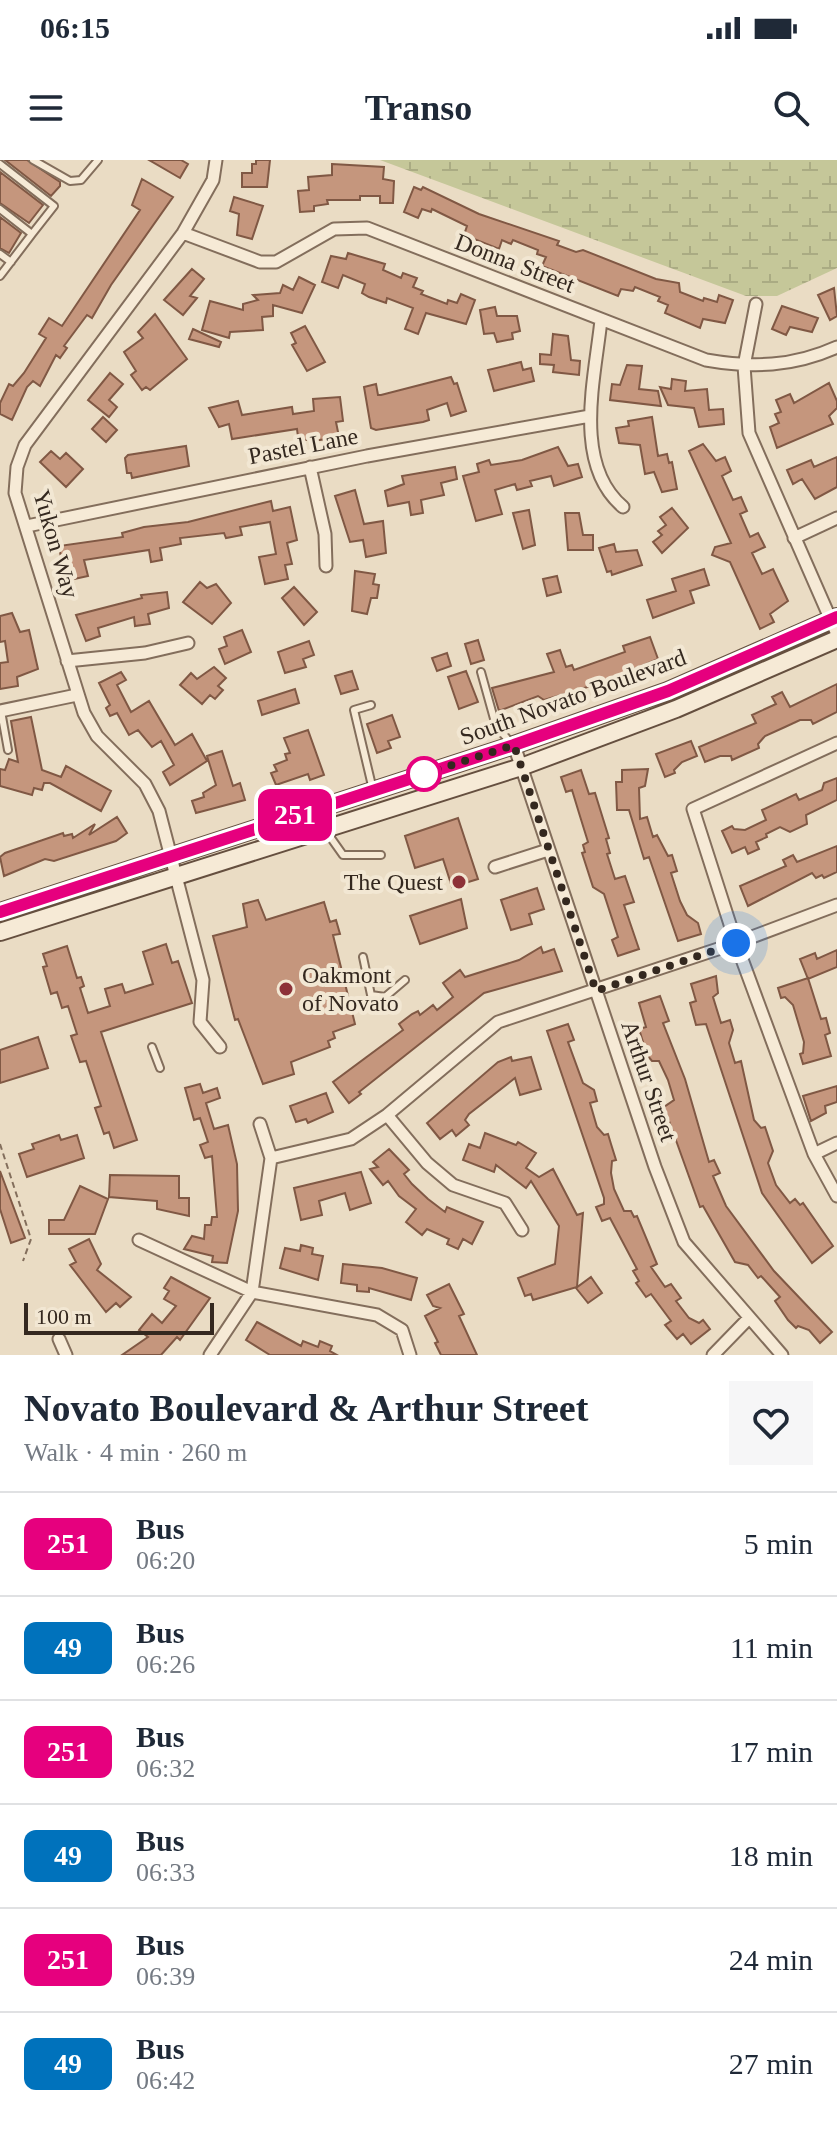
<!DOCTYPE html>
<meta charset="utf-8">
<style>
body{margin:0;font-family:Georgia,serif;background:#f6f6f7;color:#1f2937;height:100vh;display:flex;flex-direction:column;font-size:30px;white-space:nowrap}
*{box-sizing:border-box;margin:0}
p{font-size:26px;color:#747a83}
.icon{flex:none;width:44px;height:44px;fill:none;stroke:currentColor;stroke-width:2;stroke-linecap:round;stroke-linejoin:round}
.map{position:relative;height:1195px;overflow:hidden}
.side{display:flex;flex-direction:column;background:#fff;flex:1}
.side>*{flex:none}
.badge{padding:0 16px;border-radius:12px;font-size:28px;line-height:52px}
.scale{position:absolute;left:24px;bottom:20px;width:190px;box-sizing:border-box;padding-left:8px;border:4px solid #34281f;border-top:0;font-size:22px;line-height:28px;white-space:nowrap;color:#34281f;-webkit-text-stroke:6px #f2e7d3;paint-order:stroke}
.you{position:absolute;width:40px;height:40px;margin:-20px;border:6px solid #fff;border-radius:50%;background:#1a73e8;box-shadow:0 0 0 12px #1a73e833}
.map>.badge{position:absolute;translate:-50% -50%;box-shadow:0 0 0 4px #fff}
.round{display:grid;place-items:center;flex:none;width:84px;height:84px;border-radius:0px;background:#f6f6f7}
.head{display:flex;align-items:center;justify-content:space-between;height:136px;padding:0 24px}
h1{font-size:38px;font-weight:700;line-height:60px}
ul{padding:0;list-style:none}
li{display:flex;align-items:center;gap:24px;height:104px;padding:0 24px;border-top:2px solid #e0e1e3}
li div{flex:1}
li b{display:block;font-size:30px}
li em{font-style:normal}
li .badge{min-width:88px;font-weight:700;text-align:center}
.status{display:flex;justify-content:space-between;align-items:center;height:56px;padding:0 40px;background:#fff;direction:ltr}
.status svg{height:22px;fill:currentColor}
header{display:flex;justify-content:space-between;align-items:center;height:104px;padding:0 24px;background:#fff;font-size:36px;font-weight:700}
.map>svg:first-child{display:block}
</style>
<div class="status"><b>06:15</b><svg viewBox="0 0 49 12"><path d="M0 12V9h3v3zM5 12V6h3v6zM10 12V3h3v9zM15 12V0h3v12zM26 1h20v11H26zM47 4h2v5h-2z"/></svg></div>
<header><svg class="icon" aria-label="menu" viewBox="0 0 24 24"><path d="M4 6h16M4 12h16M4 18h16"/></svg>Transo<svg class="icon" aria-label="search" viewBox="0 0 24 24"><circle cx="10" cy="10" r="6"/><path d="M15 15l6 6"/></svg></header>
<div class="map">
<svg width="837" height="1195" viewBox="0 0 837 1195">
<defs>
<pattern id="wetland-marsh" width="20" height="14" patternUnits="userSpaceOnUse" patternTransform="scale(2)"><rect width="20" height="14" fill="#c5c799"/><path d="M1 5h8M5 5V1M11 12h8M15 12V8" fill="none" stroke="#aaab83"/></pattern>
</defs>
<rect width="100%" height="100%" fill="#eadcc4"/>
<path fill="url(#wetland-marsh)" d="M380 0H837V108L777 136H746Z"/>
<path fill="#c5967d" stroke="#805844" stroke-width="2" d="M5 0H27L60 22V26L51 36Z
M149 0H181L188 4 180 18Z
M256 0H270L267 27H242V13H252V4H256Z
M332 4 384 7 383 19 394 21 393 43H380V36H360V40H327L328 44 314 46V51L300 52 298 31 309 30 308 17 332 15Z
M0 12 43 45 29 63 0 43Z
M142 19 173 37 111 125 92 158 87 155 64 186 67 188 60 198 56 195 40 226 33 221 27 227 12 260 0 254V243L9 224 13 226 24 213 46 178 39 174 49 158 62 166 140 50 132 45Z
M414 27 421 30 423 27 479 54 559 81 557 85 576 92 583 90 656 119 679 123 680 132 703 141 704 138 717 142 719 135 733 140 725 163 703 159 700 168 665 153 668 145 658 141 660 137 635 127 633 131 621 129 618 136 542 106 546 97 537 94 538 90 513 80 511 84 502 80 499 89 464 75 467 66 432 49 431 52 422 49 418 58 404 52Z
M234 37 263 46 252 79 237 75 239 54 230 51Z
M0 57 21 73 9 93 0 88Z
M348 93 385 104 383 110 401 118 403 113 417 118 413 127 423 131 421 134 447 144 448 140 457 143 461 134 475 140 466 164 426 153 418 174 405 169 413 148 387 138 386 143 369 137 362 133 365 124 343 115 338 128 322 122 331 96 346 99Z
M192 109 204 119 190 136 197 138 183 155 164 140Z
M299 117 315 125 302 153 273 145V156L262 157 263 170 230 172 229 178 202 170 210 141 243 150V144L258 140 253 135 280 133 283 125 293 130Z
M834 128 837 156 830 160 818 135Z
M782 146 818 158 812 172 790 167 786 175 772 169Z
M495 147 497 156H517L520 171 512 173 513 179 497 182 494 173 484 174 480 150Z
M155 154 187 199 150 230 146 227 142 230 131 215 136 211 124 192 143 178 138 172Z
M305 166 325 202 307 211 292 185 296 183 291 173Z
M193 169 221 182 219 187 189 179Z
M553 174 568 176 571 200 580 201 579 215 553 212 554 205 540 204V194L551 195Z
M521 202 523 210 531 208 534 221 494 231 488 210Z
M627 205 642 206 639 229 658 231 661 246 610 240 612 224 620 225Z
M110 213 123 224 109 240 117 247 109 257 88 240Z
M451 217 454 224 457 223 466 251 451 256 447 243 427 250 429 260 423 262 376 270 371 268 364 227 376 224 378 235H381Z
M672 219 686 221 685 231 707 229 709 250 723 249 724 264 699 267 694 248 668 245 660 227 671 229Z
M829 223 837 241V248L829 256 833 264 777 288 770 267 779 263 775 254 781 252 776 240 790 234 794 243Z
M340 237 343 261 336 262 339 277 320 280H303V276L298 277 297 269 232 279 229 264 219 267 209 248 238 241 242 255 292 247 293 254 314 251 313 239Z
M103 257 117 270 106 282 92 269Z
M652 257 658 296 667 294 669 303 672 302 677 329 662 332 654 312 645 314 640 285 619 283 616 268 629 266 628 261Z
M703 284 716 301 725 297 731 311 722 316 733 340 741 337 747 351 740 354 750 377 758 373 765 387 752 393 762 414 773 409 788 441 770 454 774 462 760 469 730 402 712 395 715 387 731 383 689 291Z
M186 286 189 306 132 318 131 313H127L125 298 128 295Z
M558 287 568 306 578 304 582 317 554 326 551 316 530 321 532 326 517 330 515 324 495 330 502 354 476 361 463 316 479 312 477 304 489 300 491 305 522 300Z
M51 291 60 299 66 293 83 309 66 327 40 302Z
M837 297V327L815 339 802 319 793 324 787 310 811 300 814 307Z
M455 307 457 319 441 323 444 335 421 340 423 353 411 355 409 342 388 346 385 331 404 324 402 316Z
M355 330 364 364 383 361 386 393 366 397 363 380 350 382 335 336Z
M271 341 273 351 290 347 297 380 287 383 292 404 285 405 288 419 265 424 259 397 276 394 270 362 240 367 242 375 226 378 224 373 180 378 181 384 160 388 162 400 151 402 149 390 84 400 88 416 65 421 59 386 123 377 122 373 144 367 188 362Z
M672 348 688 368 662 393 653 382 662 375 658 371 666 365 660 357Z
M529 350 535 385 523 389 513 353Z
M565 353H579L583 375H593V390H568Z
M614 384 616 392 637 390 642 405 612 415 611 411 607 412 599 388Z
M704 409 709 425 690 431 694 443 653 458 647 440 676 431 672 419Z
M355 411 375 414 373 424 379 425 377 438H371L367 454 352 451Z
M557 416 561 432 547 436 543 419Z
M200 422 207 428 216 424 231 443 212 464 183 442Z
M294 427 317 452 304 465 282 438Z
M167 432 169 448 148 454 150 464 135 466 134 457 98 468 100 476 86 481 76 455 142 438 141 435Z
M12 453 20 472 29 470 38 509 17 517 18 526 0 529V503L8 502 5 481 0 482V456Z
M242 470 251 492 225 504 219 489 227 486 224 477Z
M650 477 658 499 601 523 544 540 538 536 499 551 492 528 554 512 547 494 560 490 566 507 572 505 574 510 625 492 623 486Z
M478 480 484 500 471 504 465 484Z
M309 481 314 495 303 499 306 507 285 513 278 492Z
M447 493 451 506 437 511 432 498Z
M214 507 226 518 218 526 223 530 215 539 210 535 202 544 180 525 191 513 197 519Z
M352 511 358 529 341 534 335 516Z
M466 511 478 542 459 549 448 517Z
M121 512 126 520 117 525 131 552 149 541 175 585 192 574 207 601 170 625 163 612 174 605 161 581 152 587 138 570 129 575 117 553 110 556 106 548 110 545 99 523Z
M837 524V552L813 564 811 560H800L785 567 765 576 758 584 759 588 732 600 731 596H720L705 602 699 587 756 563 752 555 776 544 772 537 782 532 790 547Z
M295 529 299 543 262 555 258 541Z
M392 555 400 577 388 581 391 588 377 593 367 564Z
M31 557 42 610 61 617 66 606 111 631 101 651 50 623H44L42 630 34 628 32 635 0 626V609L5 610 9 599 18 602 11 561Z
M308 570 324 615 310 620 308 614 276 625 271 613 277 611 274 605 287 600 285 594 290 593 284 578Z
M691 581 697 596 682 602 674 610 675 613 665 617 656 594Z
M222 591 233 626 240 623 245 640 196 653 192 641 204 637 203 633 216 625 207 596Z
M648 609 645 626 639 628 640 659 647 657 653 677 657 675 668 696 672 695 677 711 671 713 680 741 687 755 698 763 701 774 678 781 649 697 644 699 629 650H617L616 622H622V610Z
M581 610 589 634 595 633 609 678 606 679 610 693 607 694 615 719 625 716 634 742 624 745 639 789 618 796 612 780 618 777 604 734 593 727 582 693 585 692 583 685 588 682 579 653 572 630 566 632 561 617Z
M837 618V640L806 655 807 664 790 672 780 667 766 674 767 677 756 682 759 689 748 694 745 687 732 693 722 671 732 666 734 669 745 670 766 660 762 650 796 634 799 640 822 630 824 623Z
M117 657 127 673 116 681 54 701 45 699 4 716 0 697 5 693 63 673 64 676 72 674 73 678 95 664 89 675Z
M458 658 478 719 452 727 443 699 415 708 405 676Z
M837 686V712L824 718 822 715 816 718 812 713 748 746 740 726 786 706 783 700 793 695 797 702Z
M537 728 544 749 529 754 532 764 511 770 501 740Z
M461 739 467 768 420 784 410 756Z
M258 740 266 760 324 742 330 762 336 760 340 774 333 775 355 864 333 872 335 878 328 881 330 887 291 902 294 914 263 924 238 859 235 860 213 776 247 767 243 744Z
M166 784 172 803 178 801 192 843 101 872 137 980 114 988 109 972 104 974 95 948 101 946 86 901 80 902 71 876 77 874 68 846 62 848 57 832 51 834 43 807 47 806 43 794 67 786 77 818 81 817 84 826 80 828 88 853 110 846 105 829 122 824 125 833 153 824 143 792Z
M541 787 543 793 554 789 562 811 484 833 359 932 361 934 349 943 333 922 403 870 399 864 412 854 418 851 420 855 433 845 437 850 453 837 443 823 460 810 465 817 519 800Z
M837 790V807L808 819 800 799 815 793 817 799Z
M716 816 718 833 713 837 721 863 730 860 733 870 729 883 735 903 741 901 754 960 761 968 765 967 773 991 768 1003 776 1025 790 1043 795 1039 800 1045 803 1043 833 1086 812 1103 762 1033 706 864 696 865 690 843 696 841 691 824Z
M808 818 821 859 826 858 830 873 825 875 831 896 803 904 800 894 803 893 804 882 793 845 785 837 781 838 778 828Z
M660 836 669 861 663 863 685 919 709 1002 714 1000 720 1013 713 1016 726 1046 774 1111 832 1172 820 1183 809 1170 798 1166 796 1168 788 1160 775 1141 780 1137 761 1116 758 1118 748 1105 735 1102 703 1046 700 1047 664 947 674 940 668 920 659 901H652L647 895 639 869 646 867 639 843Z
M568 864 574 880 568 882 583 923 594 930 597 941 590 943 597 967 604 975 608 974 611 984 616 1000 612 1001 611 1013 614 1029 624 1051H631L634 1057 637 1056 657 1104 651 1107 665 1127 671 1124 681 1138 676 1141 689 1158 699 1163 703 1160 710 1169 691 1184 683 1174 677 1179 665 1165 671 1161 651 1134 646 1137 636 1123 639 1121 633 1111 637 1109 610 1058 602 1061 596 1047 604 1044V1038L547 871Z
M38 877 48 908 0 923V890Z
M511 897 512 901 531 897 541 929 520 935 515 918 469 954 465 960 469 965 456 976 452 970 440 979 427 963 498 902Z
M200 924 203 933 217 928 220 938 206 943 214 969 228 965 237 1004 238 1051 227 1103 212 1102 213 1096 184 1089 192 1076 204 1079 205 1065H211L212 1057H217L212 996 205 998 200 985 208 982 200 958 194 960 185 928Z
M837 926V942L825 946 826 953 811 961 803 936Z
M326 933 333 952 308 963 306 959 296 962 290 946Z
M485 973 516 985 518 982 536 993 526 1008 539 1017 553 1009 577 1055 583 1053 577 1127 533 1140 531 1134 525 1136 518 1118 555 1104 559 1066 531 1021 526 1028 496 1005 494 1012 463 1000 469 984 480 988Z
M59 975 61 980 77 975 84 998 27 1017 19 994 34 989 32 984Z
M389 989 409 1010 404 1014 412 1024 428 1039 445 1052 447 1047 483 1062 472 1084 463 1079 458 1089 447 1084 449 1079 427 1069 422 1075 406 1062 416 1049 399 1036 388 1021 383 1025 370 1009 378 1007 373 1002Z
M0 1011 25 1078 11 1083 0 1049Z
M361 1012 371 1043 350 1050 345 1033 319 1041 322 1055 301 1060 294 1028Z
M110 1015 179 1016V1038H189V1056L157 1049V1041L109 1037Z
M80 1026 108 1039 95 1074H49V1060H64Z
M89 1079 101 1104 97 1110 131 1137 120 1147 116 1143 106 1152 70 1105 76 1102 69 1089Z
M301 1085 313 1088 312 1094 323 1096 318 1120 280 1108 285 1088 300 1091Z
M343 1104 382 1108 417 1118 411 1140 369 1128V1132L357 1131V1125L341 1123Z
M171 1117 210 1138 180 1180 177 1177 161 1195H122L148 1177 139 1170 152 1154 162 1163 176 1146 164 1139 169 1131 164 1128Z
M591 1117 602 1133 588 1143 576 1128Z
M449 1124 464 1154 459 1156 477 1195H441L435 1183 438 1182 425 1156 440 1148 433 1146 427 1135Z
M257 1162 301 1186 303 1181 318 1187 320 1181 332 1186 330 1191 337 1195H270L246 1180Z"/>
<g fill="none" stroke-linecap="round" stroke-linejoin="round">
<g stroke="#836e5c" stroke-width="10">
<path id="lane" d="M33 0 70 21 81 20 98 0
M0 4 54 46 32 74
M0 49 32 74 0 116
M0 94 11 102
M481 512 496 566 511 583
M371 545 354 550 373 630
M1 551 8 590
M326 671 343 695H381
M363 797 371 835 385 837 405 820
M152 887 160 908"/>
</g>
<g stroke="#836e5c" stroke-width="15">
<path id="street" d="M216 0 213 20 183 73 25 285 17 307 15 333 84 553 97 576 145 624 159 651 203 820 200 862 220 887
M183 73 260 102H276L334 69 367 68 706 200C752 208 793 207 837 187
M756 144 744 206 749 273 837 474
M601 160C595 218 572 304 623 347
M310 307 325 374 326 406
M27 366 367 296 590 256
M794 378 837 358
M67 501 145 493 188 483
M0 551 77 535
M837 583 693 649 736 783 814 994 837 1036
M514 585 655 1007 684 1082 782 1195
M495 707 548 690
M387 955 427 1003 453 1025 505 1043 522 1070
M814 994 837 983
M271 998 351 979 387 955 498 862 736 783 837 745
M139 1080 252 1132 377 1155 402 1170 410 1195
M59 1179 66 1195
M210 1195 252 1132 271 998 260 964
M713 1195 748 1159"/>
</g>
<g stroke="#654f3f" stroke-width="20">
<path id="secondary" d="M0 752 514 585 668 531 837 457
M0 772 521 607 676 549 837 479"/>
</g>
<path stroke="#836e5c" stroke-width="2" stroke-dasharray="6 4" stroke-linecap="butt" d="M0 984 31 1079 23 1101"/>
<use href="#lane" stroke="#f6ead6" stroke-width="6"/>
<use href="#street" stroke="#f6ead6" stroke-width="11"/>
<use href="#secondary" stroke="#f6ead6" stroke-width="16"/>
</g>
<g fill="none" stroke-linecap="round" stroke-linejoin="round">
<g stroke="#fff" stroke-width="18">
<path id="line" d="M0 752 514 585 668 531 837 457"/>
</g>
<use href="#line" stroke="#e6007e" stroke-width="12"/>
<path stroke="#34281f" stroke-width="8" stroke-dasharray="0 14.4" d="M424 614 514 585 596 831 736 783"/>
</g>
<circle fill="#fff" stroke="#e6007e" stroke-width="4" cx="424" cy="614" r="16"/>
<g fill="#8d3138" stroke="#f2e7d3" stroke-width="3">
<circle cx="459" cy="722" r="8"/>
<circle cx="286" cy="829" r="8"/>
</g>
<g text-anchor="middle" stroke-width="8" stroke-linejoin="round" paint-order="stroke">
<g font-size="24" fill="#34281f" stroke="#f2e7d3">
<text transform="translate(515 103) rotate(21)" y="8">Donna Street</text>
<text transform="translate(303 286) rotate(-11)" y="8">Pastel Lane</text>
<text transform="translate(56 384) rotate(74)" y="8">Yukon Way</text>
<text transform="translate(573 537) rotate(-20)" y="8">South Novato Boulevard</text>
<text transform="translate(649 921) rotate(71)" y="8">Arthur Street</text>
</g>
<g font-size="24" fill="#34281f" stroke="#f2e7d3" text-anchor="end">
<text x="443" y="730">The Quest</text>
<text x="302" y="823" text-anchor="start">Oakmont<tspan x="302" dy="28">of Novato</tspan></text>
</g>
</g>
</svg>
<div class="scale">100 m</div>
<div class="you" style="left:736px;top:783px"></div>
<b class="badge" style="left:295px;top:655px;background:#e6007e;color:#fff">251</b>
</div>
<section class="side">
<div class="head"><div><h1>Novato Boulevard &amp; Arthur Street</h1><p>Walk · 4 min · 260 m</p></div><a class="round"><svg class="icon" aria-label="heart" viewBox="0 0 24 24"><path d="M12 20l-8-8c-3-5 5-10 8-4 3-6 11-1 8 4z"/></svg></a></div>
<ul>
<li><span class="badge" style="background:#e6007e;color:#fff">251</span><div><b>Bus</b><p>06:20</p></div><em>5 min</em></li>
<li><span class="badge" style="background:#0072bc;color:#fff">49</span><div><b>Bus</b><p>06:26</p></div><em>11 min</em></li>
<li><span class="badge" style="background:#e6007e;color:#fff">251</span><div><b>Bus</b><p>06:32</p></div><em>17 min</em></li>
<li><span class="badge" style="background:#0072bc;color:#fff">49</span><div><b>Bus</b><p>06:33</p></div><em>18 min</em></li>
<li><span class="badge" style="background:#e6007e;color:#fff">251</span><div><b>Bus</b><p>06:39</p></div><em>24 min</em></li>
<li><span class="badge" style="background:#0072bc;color:#fff">49</span><div><b>Bus</b><p>06:42</p></div><em>27 min</em></li>
</ul>
</section>
